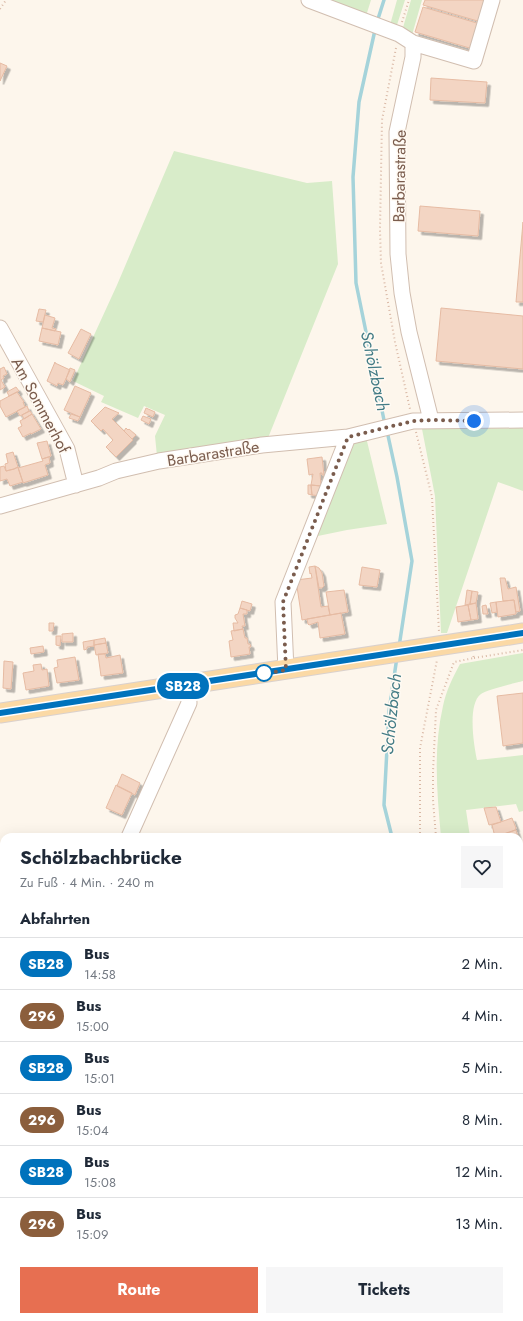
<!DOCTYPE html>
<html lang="de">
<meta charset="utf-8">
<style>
body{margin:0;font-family:Jost,sans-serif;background:#f6f6f7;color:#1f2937;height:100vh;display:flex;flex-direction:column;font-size:15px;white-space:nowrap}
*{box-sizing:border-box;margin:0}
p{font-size:13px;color:#747a83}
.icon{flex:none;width:22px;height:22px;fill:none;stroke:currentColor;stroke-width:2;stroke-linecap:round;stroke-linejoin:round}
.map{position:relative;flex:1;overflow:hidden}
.drawer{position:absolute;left:0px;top:833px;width:523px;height:488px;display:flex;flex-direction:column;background:#fff;border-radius:12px 12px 0 0;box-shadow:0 4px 16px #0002}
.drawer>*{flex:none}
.badge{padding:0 8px;border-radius:13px;font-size:14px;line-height:26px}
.you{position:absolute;width:20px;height:20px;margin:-10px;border:3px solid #fff;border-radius:50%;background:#1a73e8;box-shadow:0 0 0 6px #1a73e833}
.map>.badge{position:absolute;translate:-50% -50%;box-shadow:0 0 0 2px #fff}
h2{padding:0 20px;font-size:15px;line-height:36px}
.round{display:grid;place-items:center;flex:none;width:42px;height:42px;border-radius:0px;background:#f6f6f7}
.summary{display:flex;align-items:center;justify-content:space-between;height:68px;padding:0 20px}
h1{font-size:19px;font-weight:700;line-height:30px}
.primary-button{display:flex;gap:8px;margin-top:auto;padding:8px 20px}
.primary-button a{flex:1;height:46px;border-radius:0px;background:#e76f51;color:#fff;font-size:16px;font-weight:700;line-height:46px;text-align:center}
.primary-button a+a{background:#f6f6f7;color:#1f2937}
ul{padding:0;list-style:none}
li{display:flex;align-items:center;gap:12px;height:52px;padding:0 20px;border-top:1px solid #e0e1e3}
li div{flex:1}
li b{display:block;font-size:15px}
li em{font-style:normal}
li .badge{min-width:44px;font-weight:700;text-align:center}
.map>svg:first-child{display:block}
</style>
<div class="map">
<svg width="523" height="1321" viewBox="0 0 523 1321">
<defs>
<filter id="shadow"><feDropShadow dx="3.5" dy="3.5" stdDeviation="0" flood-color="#0004"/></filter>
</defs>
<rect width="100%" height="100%" fill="#fdf6ec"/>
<path fill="#d8ecc9" d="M320 0H371L366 16Z
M397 0H405L396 28 390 25Z
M411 0H422L412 35 402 31Z
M174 151 307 183 332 181 338 264 268 438 157 456 155 436 165 415 144 406 138 418 101 402 104 396 73 381 117 285Z
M523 428V491L498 482 447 633H441L435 496 422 429Z
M366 437 387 524 347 530 313 537 351 441Z
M523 653V681C515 683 486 690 481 694 467 704 474 746 477 760L523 755V811L519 812 516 804 466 810 470 837H441C437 793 433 749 443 706 446 691 453 677 460 664Z
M97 1317H200L199 1321H100Z"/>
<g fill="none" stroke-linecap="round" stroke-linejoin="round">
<path stroke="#a5d3da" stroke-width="3.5" d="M377 22 384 0
M375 30 359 102 353 177 356 283 385 425
M387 431 397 477 412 561 399 647
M392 837 384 805 389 711 397 657
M519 1123 523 1130"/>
</g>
<path fill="#f3d5c3" stroke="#e6bba3" filter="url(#shadow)" d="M425 0H487L481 22 423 5Z
M423 7 480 24 473 49 415 32Z
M0 63 7 66 0 81Z
M431 78 487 82 485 103 430 100Z
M420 206 480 211 478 236 418 231Z
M523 222V302H516Z
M441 308 523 316V369L436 361Z
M39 309 46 310 43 322 36 321Z
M45 315 55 318 52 328 56 329 55 331 42 328Z
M42 328 61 332 58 345 39 341Z
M81 329 91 334 79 359 68 353Z
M55 362V363L70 370 63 385 58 383 57 386 47 381Z
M4 367 7 374 3 376 4 378 1 380 5 387 0 390V369Z
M70 368 75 370 70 382 66 379Z
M75 386 91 393 80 417 64 410Z
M16 387 19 391 9 396 7 392Z
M17 392 24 402H23L25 407 6 417 0 406V401Z
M27 406 29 411 20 416 17 411Z
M105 407 119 413 112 419 133 440 116 457 106 447 113 440 103 429 101 431 91 421Z
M146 408 155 412 153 417 144 413Z
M30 411 32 414 24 419 22 415Z
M32 414 41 429 31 434V433L23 437 18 428 22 426 20 421Z
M71 414 80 417 78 421 69 418Z
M143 416 151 419 149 424 141 420Z
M126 428 128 430 129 429 136 435 132 439 124 431Z
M47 441 51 456 42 459 37 443Z
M13 452 18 467 14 469 6 471 5 464 8 463 6 454Z
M49 457 50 463 45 465 48 475 23 483 18 468 43 461 42 459Z
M322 457 324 475H322V473H320L321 486 311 485 313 474 309 475 307 459Z
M4 466 6 471 14 469 18 467 23 482 10 486 7 479 0 481V467Z
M308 485H311L312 495 308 494Z
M311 485 321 486 322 496 312 495Z
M315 566 321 607 328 606 330 615 302 620 296 580 312 578 311 573 310 574 309 567Z
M315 566 319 568 322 573 324 586 322 588H319Z
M362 567 380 570 377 587 359 585Z
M500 578H505L508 589 516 587 520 611 516 612 514 600 503 601Z
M344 590 348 612 330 615 326 592Z
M467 590 472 591 470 604 465 605Z
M472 591 478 592 476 603 470 604Z
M514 600 516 614 498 617 496 602Z
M242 601 252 604 250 611 240 608Z
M496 602 497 612 492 613 490 603Z
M476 603 478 619 471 620 468 605Z
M468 605 471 620 458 622 456 607Z
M486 605 488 614H483L482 606Z
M240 608 247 610V614H243L245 626H242L243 629 234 631 233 623H238L235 618V615L238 614Z
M341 613 345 634 320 638 318 622 309 625 308 624 307 619Z
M49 623H54L53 631H49Z
M243 629 245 638H247L248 644H250L251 647H249L250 654 231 657 229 641 233 640 231 631Z
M73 633V642H62V634Z
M56 636H61L60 646 56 645Z
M105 638 106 643 94 645V640Z
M94 640V646L87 647V649L84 650 83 642Z
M106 643 108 653 96 655 94 645Z
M43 646 44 652 31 654 30 648Z
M98 654H105L106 658 120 655 123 673 101 676Z
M75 657 79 680 57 683 54 668 58 667 57 660Z
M4 661 13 662 11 689 3 688Z
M41 664 42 670 47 669 49 686 26 690 23 673 34 671 33 665Z
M523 693V743L503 746 497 696Z
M122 774 140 783 135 795 117 786Z
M116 785 132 793 122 815 106 808Z
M496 807 501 822 489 825 484 808Z
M512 818 516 828 515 830 495 837 492 825Z
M516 830 518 837H495Z
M523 857V875L519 876V858Z
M0 885 4 886V930L0 942Z
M0 1027H4V1042L0 1041Z
M0 1041 4 1042V1056L0 1055Z
M0 1055 4 1056V1069H0Z
M0 1069H4V1093L2 1103 0 1102Z
M4 1093V1112L0 1111V1102L2 1103Z"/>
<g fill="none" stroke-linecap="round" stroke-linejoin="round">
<g stroke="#d1beb0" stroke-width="17">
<path id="minor" d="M309 0 399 34 413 43V57L397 132 398 254 402 293 409 332 431 420
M413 43 474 61 492 0
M0 328 67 449 76 485
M0 506 99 478 116 471 159 461 262 445 348 437 413 421 523 420
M286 670 283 602 348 437
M129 837 189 703 188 685
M0 1164 4 1165
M505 1317 514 1321"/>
</g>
<g stroke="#dad1cd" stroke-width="21">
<path id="major" d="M0 713 523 633"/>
</g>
<path stroke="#d9b8a5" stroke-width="2" stroke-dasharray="1 3" stroke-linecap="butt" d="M0 9 6 0
M402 22 409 0
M396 48 382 120 380 229 381 263 395 342 410 409
M416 432 432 497 439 632
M474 658 523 650
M420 837V748L437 660
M436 837 433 800V772L436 710 454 662 474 658 473 655
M0 872 4 873
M519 969 523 968
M519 1031 523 1039
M519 1057 523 1065"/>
<use href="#minor" stroke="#fff" stroke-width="15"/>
<use href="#major" stroke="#fbd9a5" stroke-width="19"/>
</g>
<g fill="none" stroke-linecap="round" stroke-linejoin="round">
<g stroke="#fff" stroke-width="9">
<path id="line" d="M0 713 523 633"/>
</g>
<use href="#line" stroke="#0072bc" stroke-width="6"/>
<path stroke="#7a5c4d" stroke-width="4" stroke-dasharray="0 7.2" d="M264 673 263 674 286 670 283 602 348 437 413 421 431 420 474 421"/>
</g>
<circle fill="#fff" stroke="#0072bc" stroke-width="2" cx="264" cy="673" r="8"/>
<g text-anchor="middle" stroke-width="3" stroke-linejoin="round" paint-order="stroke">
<g font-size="16" fill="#7a5c4d" stroke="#fffaf3">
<text transform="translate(399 176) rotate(-89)" y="6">Barbarastraße</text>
<text transform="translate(41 405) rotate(62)" y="6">Am Sommerhof</text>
<text transform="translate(213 453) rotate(-9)" y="6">Barbarastraße</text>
</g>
<g font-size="17" font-style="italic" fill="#437c86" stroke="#fffaf3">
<text transform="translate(375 371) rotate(78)" y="6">Schölzbach</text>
<text transform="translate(391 714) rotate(-84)" y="6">Schölzbach</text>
</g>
</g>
</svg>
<div class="you" style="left:474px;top:421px"></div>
<b class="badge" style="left:183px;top:686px;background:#0072bc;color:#fff">SB28</b>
<section class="drawer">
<div class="summary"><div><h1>Schölzbachbrücke</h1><p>Zu Fuß · 4 Min. · 240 m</p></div><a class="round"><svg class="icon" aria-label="heart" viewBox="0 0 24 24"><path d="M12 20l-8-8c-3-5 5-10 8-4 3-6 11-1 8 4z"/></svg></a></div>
<h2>Abfahrten</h2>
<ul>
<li><span class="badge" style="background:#0072bc;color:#fff">SB28</span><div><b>Bus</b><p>14:58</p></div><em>2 Min.</em></li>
<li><span class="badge" style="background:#8b5e3c;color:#fff">296</span><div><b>Bus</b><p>15:00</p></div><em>4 Min.</em></li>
<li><span class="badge" style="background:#0072bc;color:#fff">SB28</span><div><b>Bus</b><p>15:01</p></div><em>5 Min.</em></li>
<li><span class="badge" style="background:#8b5e3c;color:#fff">296</span><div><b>Bus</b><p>15:04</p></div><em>8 Min.</em></li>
<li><span class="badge" style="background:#0072bc;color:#fff">SB28</span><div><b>Bus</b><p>15:08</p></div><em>12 Min.</em></li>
<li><span class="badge" style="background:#8b5e3c;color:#fff">296</span><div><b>Bus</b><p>15:09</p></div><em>13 Min.</em></li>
</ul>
<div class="primary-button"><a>Route</a><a>Tickets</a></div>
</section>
</div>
